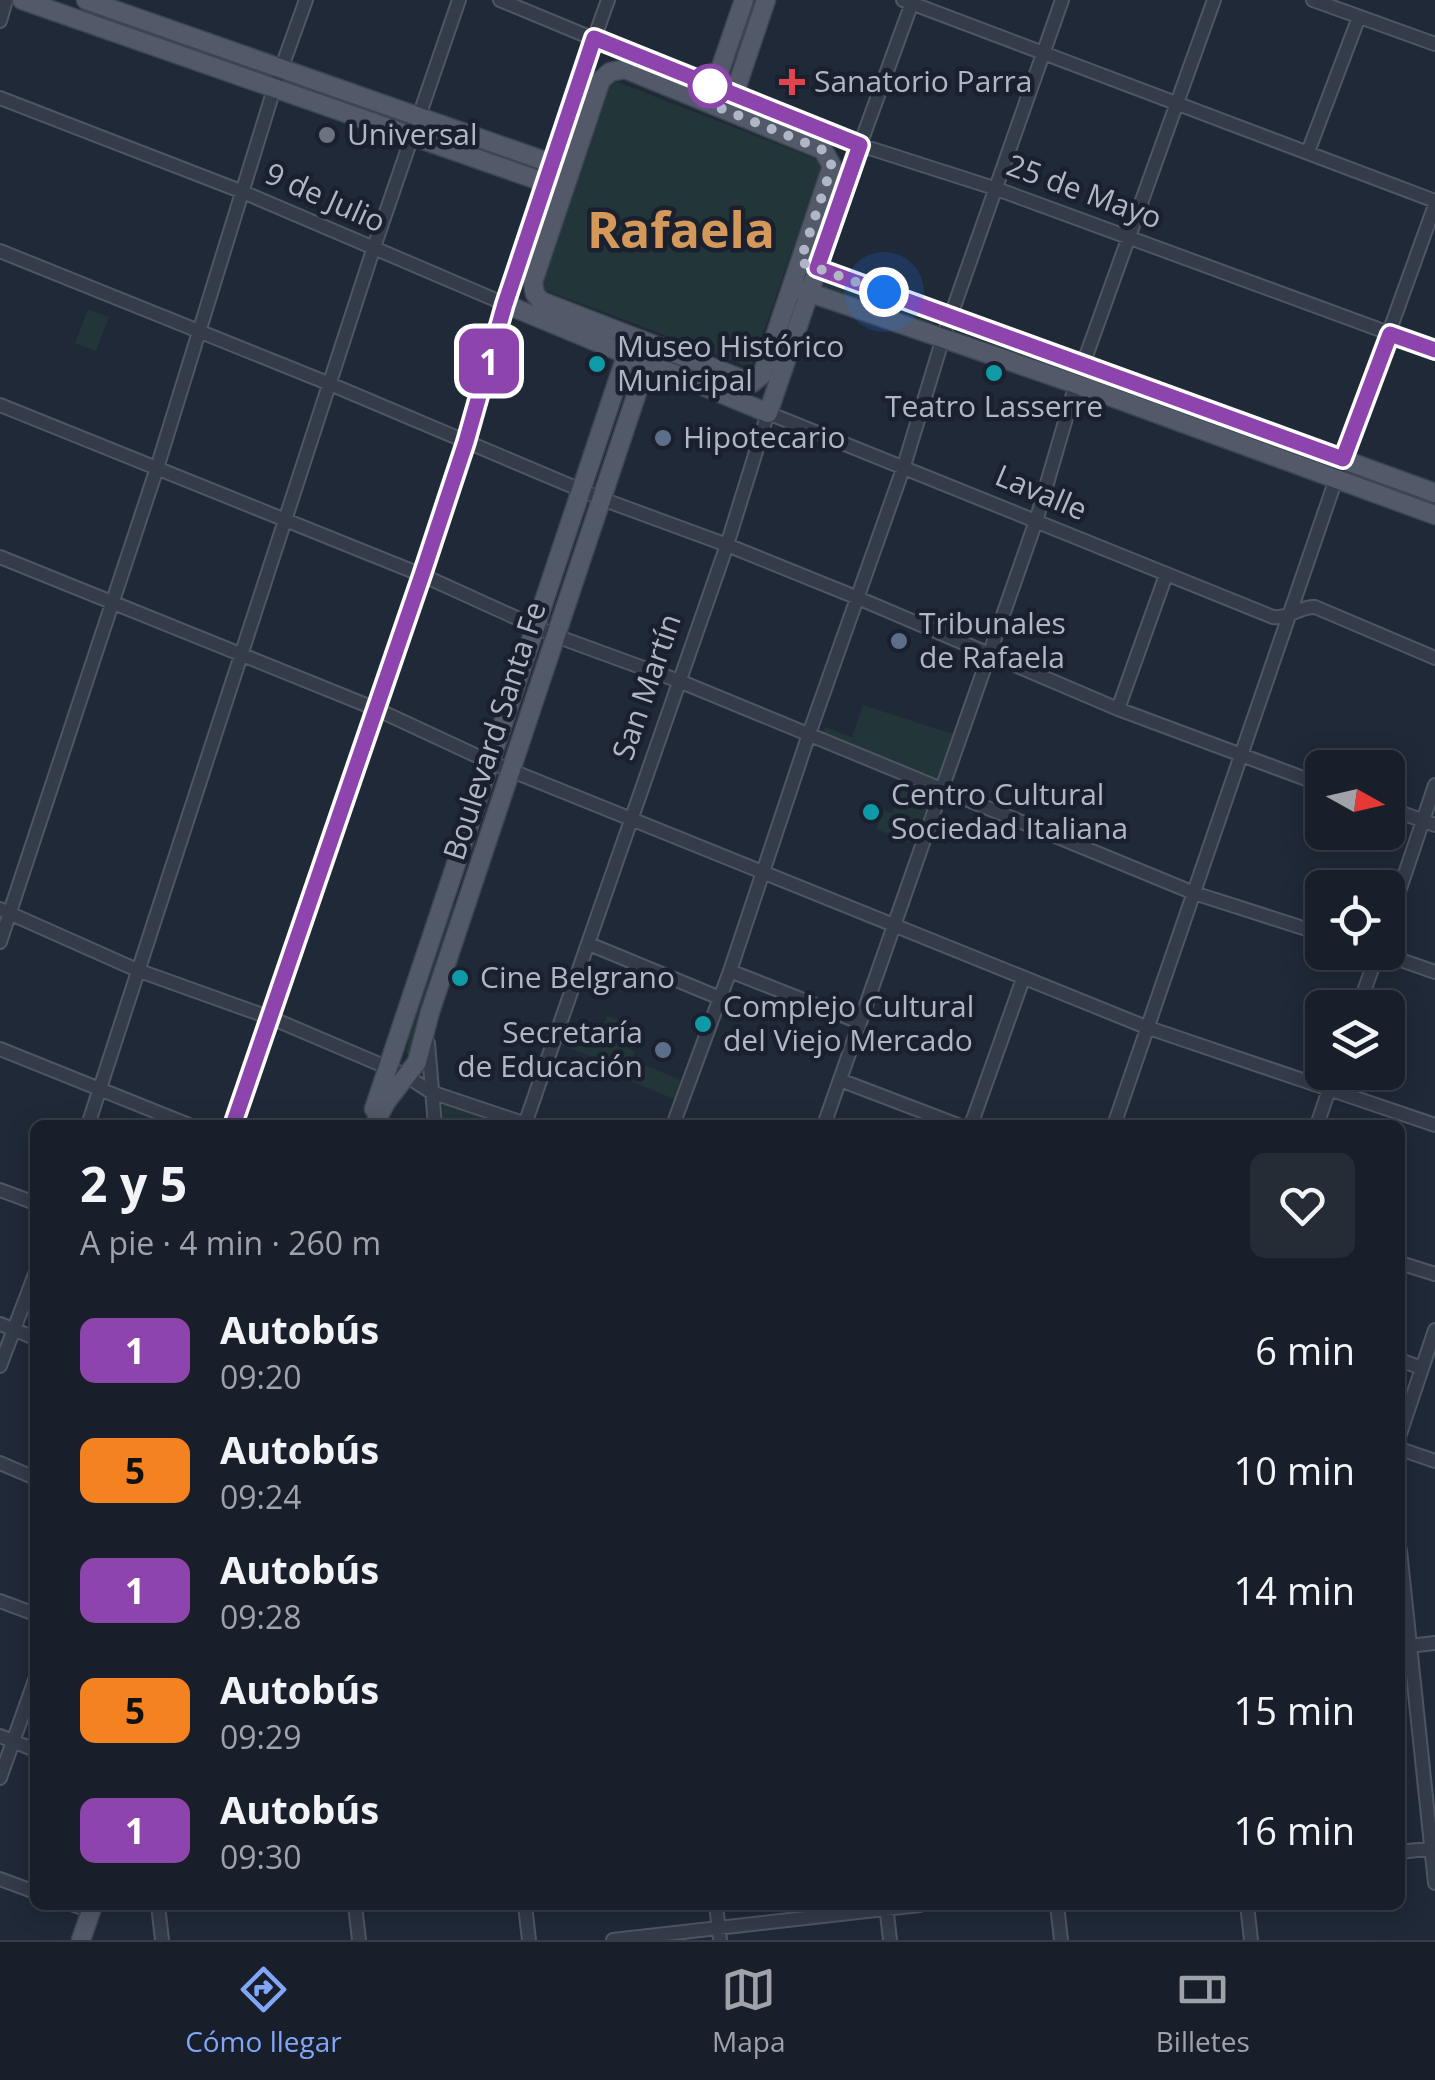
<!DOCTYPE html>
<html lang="es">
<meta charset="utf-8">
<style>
body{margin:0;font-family:"Open Sans",sans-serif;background:#252c36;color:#f1f3f6;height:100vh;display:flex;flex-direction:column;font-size:38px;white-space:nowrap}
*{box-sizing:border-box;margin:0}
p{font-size:32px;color:#9fa2a8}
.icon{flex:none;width:55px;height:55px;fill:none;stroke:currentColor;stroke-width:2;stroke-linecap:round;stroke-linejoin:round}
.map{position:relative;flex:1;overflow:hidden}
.drawer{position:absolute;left:30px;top:1120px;width:1375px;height:790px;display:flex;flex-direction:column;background:#181f2a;border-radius:15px;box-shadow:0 5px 25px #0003,0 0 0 2px #363d47}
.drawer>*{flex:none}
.badge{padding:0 20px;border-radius:15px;font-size:35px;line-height:65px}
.needle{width:65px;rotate:98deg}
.buttons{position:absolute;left:1305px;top:750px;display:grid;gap:20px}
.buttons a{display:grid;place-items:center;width:100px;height:100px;border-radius:15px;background:#181f2a;box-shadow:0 5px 25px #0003,0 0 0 2px #363d47;font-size:50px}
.you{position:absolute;width:50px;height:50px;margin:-25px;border:8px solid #fff;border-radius:50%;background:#1a73e8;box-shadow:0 0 0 15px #1a73e833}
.map>.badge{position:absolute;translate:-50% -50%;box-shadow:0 0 0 5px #fff}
.round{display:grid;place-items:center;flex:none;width:105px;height:105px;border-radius:15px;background:#252c36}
.headline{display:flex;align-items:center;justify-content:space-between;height:170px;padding:0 50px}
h1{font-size:48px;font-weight:700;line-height:75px}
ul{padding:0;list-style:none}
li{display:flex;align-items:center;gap:30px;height:120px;padding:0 50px}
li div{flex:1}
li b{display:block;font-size:38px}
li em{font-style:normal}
li .badge{min-width:110px;font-weight:700;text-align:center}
.menu{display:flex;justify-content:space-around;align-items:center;height:140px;border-top:2px solid #363d47;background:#181f2a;font-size:28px;color:#9fa2a8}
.menu a{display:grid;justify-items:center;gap:5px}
.menu .on{color:#81a6f8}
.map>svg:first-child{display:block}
</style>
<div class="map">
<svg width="1435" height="1940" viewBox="0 0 1435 1940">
<rect width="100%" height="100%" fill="#202938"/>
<path fill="#223539" d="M612 80 823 162 751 368 540 288Z
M825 278 936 317 932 329 821 289Z
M88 309 109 317 96 351 75 343Z
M863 705 953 734 936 782 822 734 825 727 852 737Z
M903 787 930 799 912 844 876 829 884 810 892 813Z
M449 903 459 906 410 1056 406 1052 413 1019Z
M607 1016 621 1021 613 1042 635 1051 632 1060 681 1080 674 1099 604 1070 592 1057 561 1045 570 1022 582 1027 579 1036 589 1039 586 1046 594 1048Z
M448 1101 524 1125H444L442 1106Z"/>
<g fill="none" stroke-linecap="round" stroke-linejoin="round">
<g stroke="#4f5663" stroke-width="16">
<path id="minor" d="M500 0 594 39 608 0
M903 0 1435 201
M913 0 860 145 997 189 1435 350
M1313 0 1435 44
M0 21 6 0
M0 98 243 192 505 304 466 442 233 1125
M1308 152 1359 17
M0 251 330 384 602 499 727 545 858 598 1118 709 1322 785
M0 405 422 575 556 636 679 681 1194 893 1322 934
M0 557 376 709 490 762 1146 1027 1435 1125
M1118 709 1166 575
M1388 808 1435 825
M0 909 137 970 271 1018 405 1075 431 1092 529 1125
M1388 924 1435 785
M0 942 157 468 274 89 306 0
M589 944 720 998
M1378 952 1435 972
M730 971 859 1022
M1358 1008 1378 952
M428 1043 435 1125
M0 1049 189 1125
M840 1080 958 1125
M525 1124 727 545 768 413 1273 617C1289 619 1300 606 1315 607L1435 658
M88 1125 373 250 459 0
M673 1125 730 971 809 734 904 466 943 338 1062 0
M824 1125 1036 521 1076 384 1214 0
M971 1125 1023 979
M1114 1125 1336 479 1435 205
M1317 1125 1335 1072
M0 1190 35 1203
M1400 1263 1435 1274
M0 1324 35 1338
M1400 1360 1422 1368
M0 1366 35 1274
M1400 1434 1435 1330
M1400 1449 1435 1461
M0 1463 35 1478
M1400 1550 1435 1883
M0 1601 35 1614
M1400 1647 1435 1643
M0 1736 35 1750
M0 1778 35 1680
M1400 1852 1435 1848
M0 1879 35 1892
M74 1905 91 1911
M158 1905 162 1940
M355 1905 359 1940
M525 1905 529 1940
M716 1905 720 1940
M886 1905 890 1940
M1057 1905 1061 1940
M1247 1905 1251 1940
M613 1940 920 1905"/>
</g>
<g stroke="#3d4452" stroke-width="21">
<path id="major" d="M22 0 555 186
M86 0 562 167
M594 39 860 145 768 413 505 304Z
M625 69 823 150 832 166 762 375 752 383 541 301 535 294 533 282 601 80 610 72Z
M710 99 744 0
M731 104 766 0
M806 264 1435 493
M799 289 1076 384 1435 515
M374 1109 629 347
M374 1125 386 1102 417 1062 430 1012 649 357
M81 1940 93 1905"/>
</g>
<use href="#minor" stroke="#343b49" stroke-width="12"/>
<use href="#major" stroke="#525a69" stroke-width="18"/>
</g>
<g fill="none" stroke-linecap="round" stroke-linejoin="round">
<g stroke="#fff" stroke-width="22">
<path id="line" d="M233 1125 422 575 466 442 505 304 594 38 860 145 817 268 1343 459 1390 334 1435 350"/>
</g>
<use href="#line" stroke="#8e44ad" stroke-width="15"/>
<path stroke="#afb6c5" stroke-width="10" stroke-dasharray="0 18" d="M710 86 714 87 708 103 823 150 832 166 800 262 884 292"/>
</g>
<path fill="#e0444e" stroke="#1a202d" stroke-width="4" d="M787 67h10v10h10v10h-10v10h-10v-10h-10v-10h10z"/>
<circle fill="#fff" stroke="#8e44ad" stroke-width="5" cx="710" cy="86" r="20"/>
<circle fill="#6b7280" stroke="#1a202d" stroke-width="4" cx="327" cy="135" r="10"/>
<g fill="#0f9aa8" stroke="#1a202d" stroke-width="4">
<circle cx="597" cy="364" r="10"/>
<circle cx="994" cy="373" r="10"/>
<circle cx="871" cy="812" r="10"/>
<circle cx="460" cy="978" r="10"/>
<circle cx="703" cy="1024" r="10"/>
</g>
<g fill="#5c6f8a" stroke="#1a202d" stroke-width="4">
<circle cx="663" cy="438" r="10"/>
<circle cx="899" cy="641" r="10"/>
<circle cx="663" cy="1050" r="10"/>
</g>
<g text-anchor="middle" stroke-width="9" stroke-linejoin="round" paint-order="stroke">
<g font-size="30" fill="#afb6c5" stroke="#1a202d" text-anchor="start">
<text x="814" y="92">Sanatorio Parra</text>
<text x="347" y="145">Universal</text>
<text x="617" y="357">Museo Histórico<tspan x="617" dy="34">Municipal</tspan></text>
<text x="994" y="417" text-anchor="middle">Teatro Lasserre</text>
<text x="683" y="448">Hipotecario</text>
<text x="919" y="634">Tribunales<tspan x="919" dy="34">de Rafaela</tspan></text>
<text x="891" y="805">Centro Cultural<tspan x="891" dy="34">Sociedad Italiana</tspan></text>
<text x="480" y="988">Cine Belgrano</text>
<text x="723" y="1017">Complejo Cultural<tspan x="723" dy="34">del Viejo Mercado</tspan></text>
<text x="643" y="1043" text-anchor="end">Secretaría<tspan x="643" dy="34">de Educación</tspan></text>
</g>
<g font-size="30" fill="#afb6c5" stroke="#1a202d">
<text transform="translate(1084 192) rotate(20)" y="10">25 de Mayo</text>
<text transform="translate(325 198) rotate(24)" y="10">9 de Julio</text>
<text transform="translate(1041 493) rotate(23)" y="10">Lavalle</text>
<text transform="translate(647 687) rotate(-71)" y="10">San Martín</text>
<text transform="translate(495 731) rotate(-72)" y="10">Boulevard Santa Fe</text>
</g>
<g font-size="50" font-weight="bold" fill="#d4985b" stroke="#1a202d">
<text x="681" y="248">Rafaela</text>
</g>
</g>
</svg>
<div class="buttons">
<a><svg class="needle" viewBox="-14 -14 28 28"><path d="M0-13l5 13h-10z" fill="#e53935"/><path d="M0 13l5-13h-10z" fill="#9fa2a8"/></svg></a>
<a><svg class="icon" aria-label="locate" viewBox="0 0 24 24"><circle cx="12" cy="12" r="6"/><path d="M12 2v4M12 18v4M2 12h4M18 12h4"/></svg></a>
<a><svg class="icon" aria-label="layers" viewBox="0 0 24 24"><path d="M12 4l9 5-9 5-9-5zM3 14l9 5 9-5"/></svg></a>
</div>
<div class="you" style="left:884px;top:292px"></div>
<b class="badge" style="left:489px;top:361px;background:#8e44ad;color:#fff">1</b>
<section class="drawer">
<div class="headline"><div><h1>2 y 5</h1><p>A pie · 4 min · 260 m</p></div><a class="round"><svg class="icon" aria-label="heart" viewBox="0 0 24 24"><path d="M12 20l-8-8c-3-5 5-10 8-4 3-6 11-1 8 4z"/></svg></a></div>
<ul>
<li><span class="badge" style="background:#8e44ad;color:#fff">1</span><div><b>Autobús</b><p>09:20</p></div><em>6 min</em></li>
<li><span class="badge" style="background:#f58220;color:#111">5</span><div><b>Autobús</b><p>09:24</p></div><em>10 min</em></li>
<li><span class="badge" style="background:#8e44ad;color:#fff">1</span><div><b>Autobús</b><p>09:28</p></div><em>14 min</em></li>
<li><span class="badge" style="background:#f58220;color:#111">5</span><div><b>Autobús</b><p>09:29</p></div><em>15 min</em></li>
<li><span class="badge" style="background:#8e44ad;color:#fff">1</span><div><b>Autobús</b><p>09:30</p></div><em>16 min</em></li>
</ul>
</section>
</div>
<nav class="menu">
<a class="on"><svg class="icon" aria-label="directions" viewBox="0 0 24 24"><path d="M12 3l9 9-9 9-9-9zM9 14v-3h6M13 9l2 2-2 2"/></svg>Cómo llegar</a>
<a><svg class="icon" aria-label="map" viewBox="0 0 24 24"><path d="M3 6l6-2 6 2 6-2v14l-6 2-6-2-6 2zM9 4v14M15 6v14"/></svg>Mapa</a>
<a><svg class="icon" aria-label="tickets" viewBox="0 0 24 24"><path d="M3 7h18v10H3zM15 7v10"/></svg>Billetes</a>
</nav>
